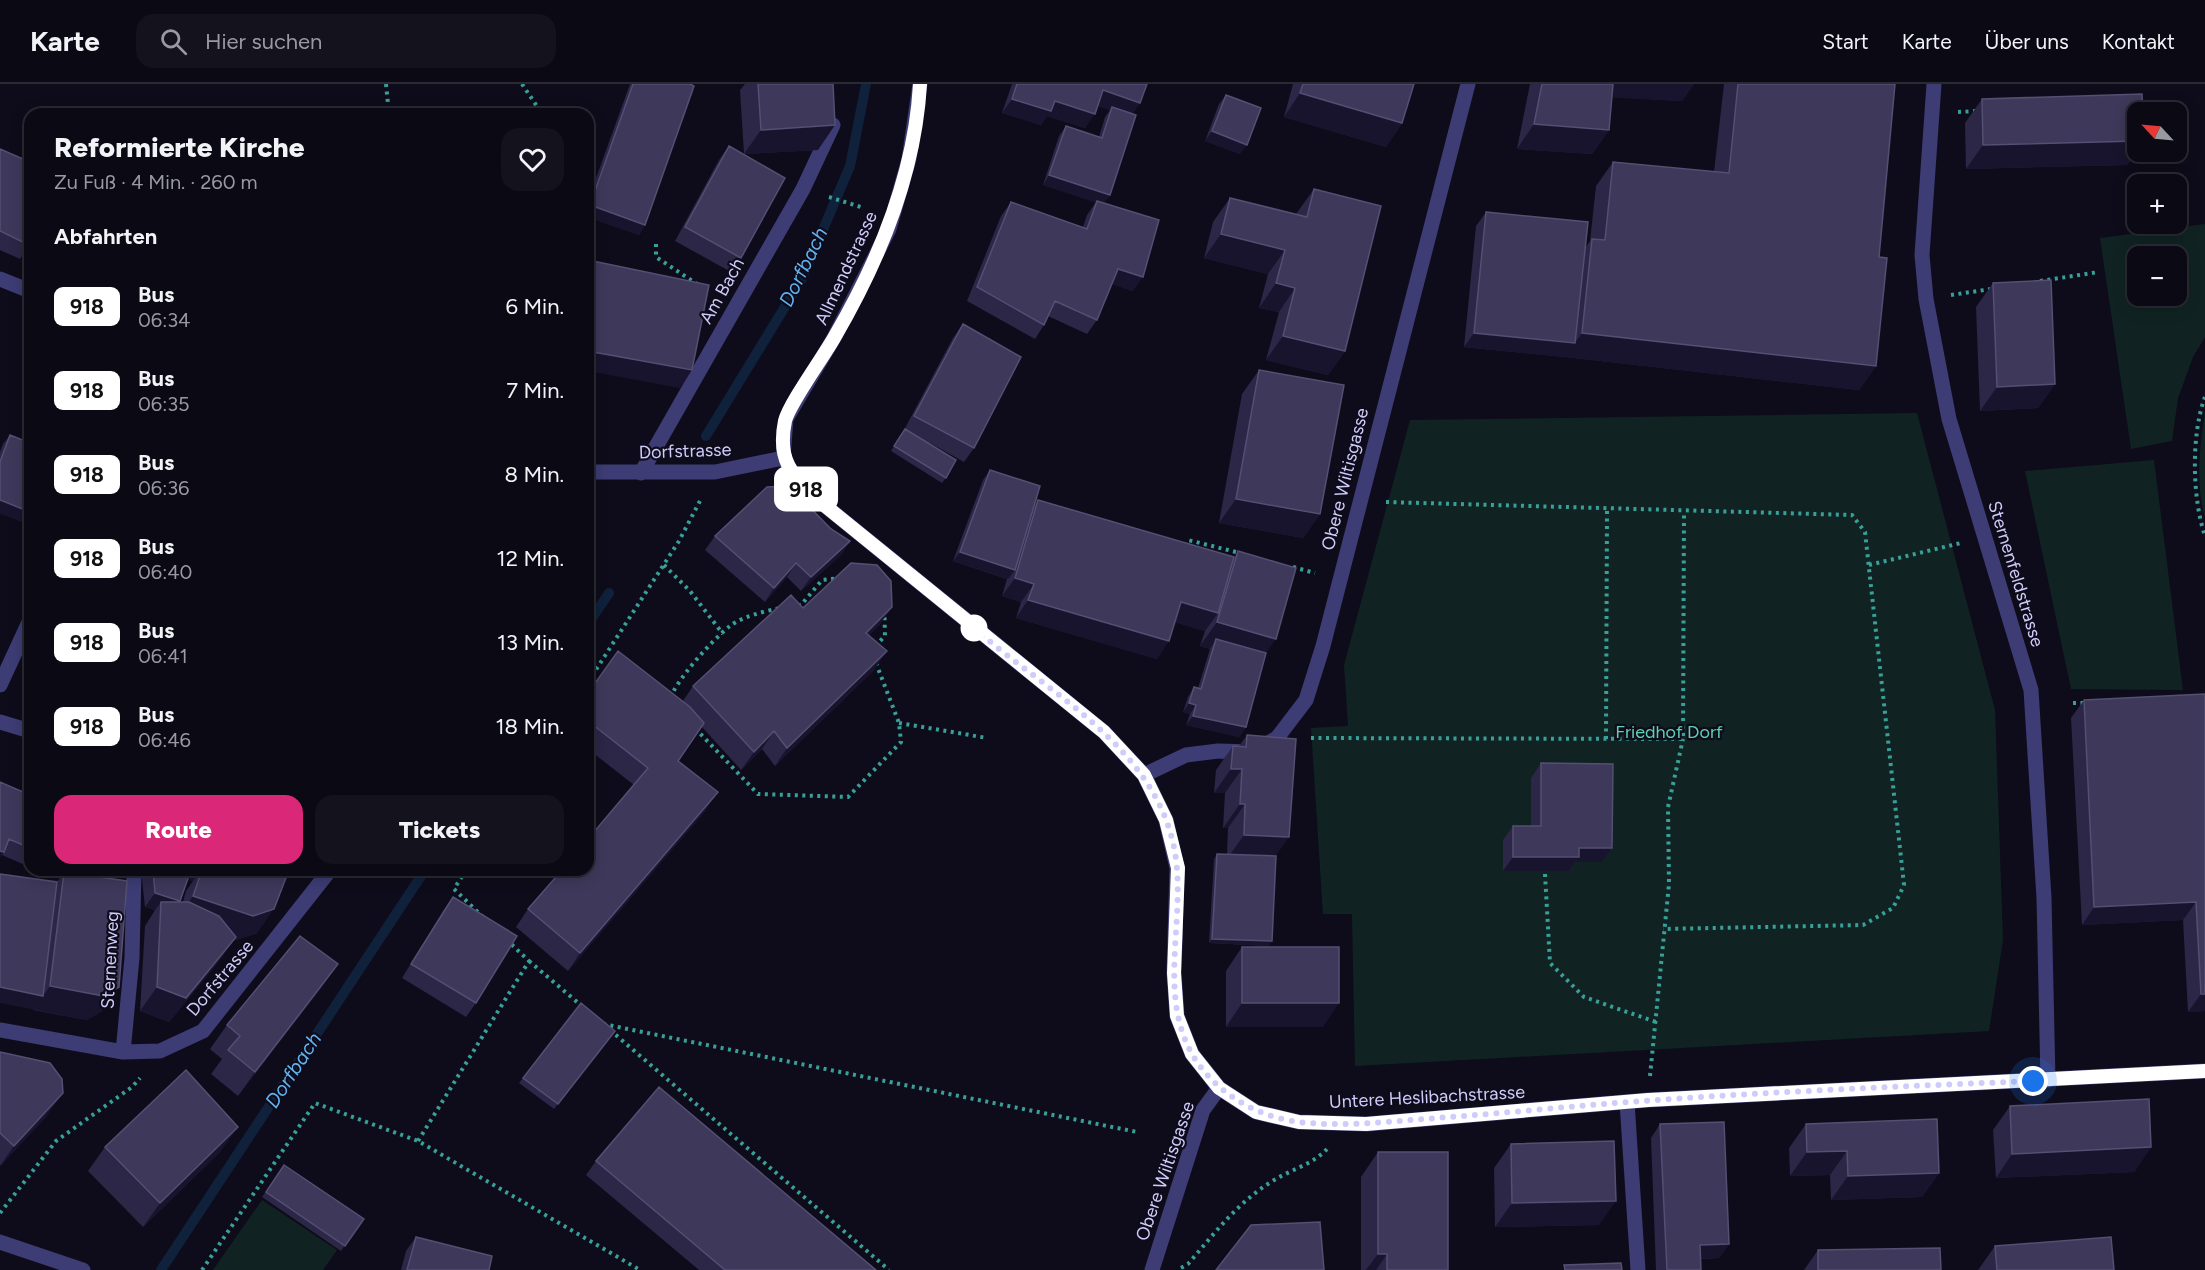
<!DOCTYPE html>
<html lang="de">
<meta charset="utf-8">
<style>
body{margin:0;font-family:Figtree,sans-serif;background:#13121d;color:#f1f3f6;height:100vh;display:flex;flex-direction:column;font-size:22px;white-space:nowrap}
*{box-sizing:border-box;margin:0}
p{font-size:20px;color:#999aa0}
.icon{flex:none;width:33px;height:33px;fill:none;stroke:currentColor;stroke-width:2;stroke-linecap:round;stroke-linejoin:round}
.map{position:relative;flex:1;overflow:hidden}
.panel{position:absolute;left:24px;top:24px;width:570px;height:768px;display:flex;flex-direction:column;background:#0a0914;border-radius:18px;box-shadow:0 3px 15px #0003,0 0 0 2px #2a2a34}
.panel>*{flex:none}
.badge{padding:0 12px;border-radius:9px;font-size:21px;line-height:39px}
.needle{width:39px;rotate:296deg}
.buttons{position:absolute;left:2127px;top:18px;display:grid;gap:12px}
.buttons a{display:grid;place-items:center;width:60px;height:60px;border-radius:12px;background:#0a0914;box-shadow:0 3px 15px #0003,0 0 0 2px #2a2a34;font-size:30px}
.you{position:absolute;width:30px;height:30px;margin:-15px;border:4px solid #fff;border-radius:50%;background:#1a73e8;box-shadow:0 0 0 9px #1a73e833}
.map>.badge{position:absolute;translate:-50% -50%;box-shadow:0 0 0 3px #fff}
h2{padding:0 30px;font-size:22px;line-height:54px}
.round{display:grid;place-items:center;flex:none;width:63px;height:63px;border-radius:18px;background:#13121d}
.summary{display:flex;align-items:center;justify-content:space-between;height:102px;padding:0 30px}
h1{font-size:28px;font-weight:800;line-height:45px}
.action{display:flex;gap:12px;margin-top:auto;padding:12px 30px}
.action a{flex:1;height:69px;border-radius:18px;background:#db2777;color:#fff;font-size:24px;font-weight:800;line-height:69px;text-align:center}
.action a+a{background:#13121d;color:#f1f3f6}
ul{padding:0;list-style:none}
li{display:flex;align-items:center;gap:18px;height:84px;padding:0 30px}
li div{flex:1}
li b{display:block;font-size:22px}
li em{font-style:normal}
li .badge{min-width:66px;font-weight:700;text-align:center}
header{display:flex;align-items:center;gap:36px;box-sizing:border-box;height:84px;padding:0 30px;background:#0a0914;border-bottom:2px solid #2a2a34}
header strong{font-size:28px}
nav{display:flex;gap:33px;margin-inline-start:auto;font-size:21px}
.search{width:420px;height:54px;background:#13121d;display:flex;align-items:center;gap:15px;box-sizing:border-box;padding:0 21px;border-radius:18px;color:#999aa0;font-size:22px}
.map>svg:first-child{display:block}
</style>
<header>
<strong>Karte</strong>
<div class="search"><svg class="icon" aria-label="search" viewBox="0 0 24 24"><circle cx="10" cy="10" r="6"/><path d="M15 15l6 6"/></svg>Hier suchen</div>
<nav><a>Start</a><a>Karte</a><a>Über uns</a><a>Kontakt</a></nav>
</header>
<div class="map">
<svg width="2205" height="1186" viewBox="0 0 2205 1186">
<rect width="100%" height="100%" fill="#0e0c1a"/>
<path fill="#102322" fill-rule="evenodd" d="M2205 140V253L2193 273 2178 314 2172 357 2131 365 2100 154ZM2138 172H2176V212H2138Z
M2205 328V433C2195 399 2200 362 2205 328Z
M1917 329 1995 626 2003 856 1989 947 1355 982 1352 830H1323L1311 644 1348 642 1344 581 1410 336Z
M2154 376 2183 606 2071 605 2025 387Z
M262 1116 337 1166 323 1186H213Z"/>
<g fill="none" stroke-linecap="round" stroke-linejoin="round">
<path stroke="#0f213b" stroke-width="10" d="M706 352 802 195 850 82 866 0
M588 540 609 509
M161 1186 425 786"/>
<path stroke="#38a098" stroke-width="4" stroke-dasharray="3 4.5" stroke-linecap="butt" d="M386 0 389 30
M522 0 542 30
M1958 28 1978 27
M829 113 864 124
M656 160V173L697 200
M2040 197 2099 188
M1951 211 1991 205
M2205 313C2191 350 2192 414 2205 452
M1386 418 1852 431 1865 448 1904 801 1893 824 1863 841 1663 845
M1187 462 1188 456 1240 469
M664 481 690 507 723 550
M1869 481 1961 459
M1293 483 1315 489
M859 492 884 514 885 552 871 566 899 639 901 658 848 713 758 710 669 617C676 596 712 556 730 542 745 530 782 523 801 521L822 496Z
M588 598 679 457 701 415
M2073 619H2085
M899 639 987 654
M1311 654 1683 655 1684 427
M1606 655 1607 425
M466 786 454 805 483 833
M1545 790 1550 879 1584 913 1656 938
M529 877 583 923
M603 940 1137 1048
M610 946 889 1186
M1650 992 1669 800 1668 723 1683 655
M418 1057 529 877 510 859
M0 1129 56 1057 132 1003 140 994
M1181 1184 1188 1180C1214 1150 1237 1119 1271 1098 1289 1086 1312 1081 1327 1065
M202 1186 315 1019 418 1057 640 1186"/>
<path stroke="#3d3c74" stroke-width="15" d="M1934 0 1922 171 1926 215 1949 335 2031 606 2044 814 2048 996
M0 195 30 207
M783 374 798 397 818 416 1104 648 1144 691 1166 736 1177 784 1174 889 1177 932 1192 970 1219 1004 1256 1028 1299 1038 1367 1040 1648 1016 2205 987
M783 374 786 335 835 252 889 145 909 75 920 0
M588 388H715L783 374
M641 389 803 105 833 41
M0 601 30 536
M0 638 30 647
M1144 691 1186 671 1218 667 1252 668 1277 654 1306 616 1323 562 1468 0
M0 946 123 968 160 967 203 947 330 786
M123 968 132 874 134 786
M1627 1018 1638 1186
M0 1158 83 1186
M1152 1186 1203 1026 1219 1004"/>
</g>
<path fill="#2c2647" d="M630 0H690L645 141 639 151 588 133V116Z
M745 0H833L818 66 744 70 740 6Z
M1012 0H1147L1140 19 1132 30 1110 111 1104 119 1133 207 1112 200 1097 236 1087 250 1048 232 1044 241 1035 255 967 217 1001 132 1011 118 1083 143 1087 131 1096 118 1043 101 1059 52 1066 42 1099 53 1105 33 1110 26 1098 22 1085 44 1047 32 1041 41 1002 29Z
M1293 0H1414L1402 39 1386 63 1284 33Z
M1530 0H1694L1682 17 1612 13 1609 46 1592 70 1517 65Z
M1724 0H1895L1879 173 1876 282 1859 306 1565 273 1464 263 1476 142 1486 128 1585 164 1590 157 1596 102 1613 78 1714 88Z
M1226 11 1240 70 1205 57 1219 20Z
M1982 15 2138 28V65L2127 81 1966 85 1965 39Z
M729 62 741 174 731 188 675 157 719 76Z
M0 65 30 160 20 175 0 166Z
M1314 105 1345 267 1328 291 1266 276 1279 228 1259 224 1268 190 1204 174 1213 138 1230 114 1296 130Z
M1993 199 2055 300 2038 324 1980 327 1976 223Z
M963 240 974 364 964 378 930 359 946 394 942 399 891 367 904 346 953 254Z
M1259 286 1320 430 1303 454 1219 439 1242 310Z
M10 351 30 359V441L0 429V368L3 360Z
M990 386 1034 423 1038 416 1234 473 1238 467 1266 570 1246 643 1239 653 1186 641 1190 630 1183 628 1188 613 1194 603 1198 604 1210 565 1200 562 1205 547 1175 538 1157 575 1016 534 1021 518 1002 512 1007 495 953 477 983 396Z
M831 445 850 457 841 471 801 507 787 493 765 518 705 466 715 452Z
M892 523 880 540 869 551 875 585 775 682 762 665 741 686 702 643 678 677 706 726 568 887 516 843 528 825 634 701 588 665V609L683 617 693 602 803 524Z
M2205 610V927L2188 928 2183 836 2082 841 2071 634 2084 616Z
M1247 651 1276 772 1272 857 1268 862 1209 859 1214 775 1217 770H1227L1228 744H1223L1225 709H1214L1216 686 1233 662H1239Z
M1541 679 1612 764 1602 778H1575L1569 787H1503V756L1513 742H1531V694Z
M27 697 30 698V782L25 781 2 771 21 707Z
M141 786H191L180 818H183L186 807 193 797 190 796 193 786H289L257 849 236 856 234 855 219 877 169 938 140 927 145 842 155 826 145 823Z
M64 788 100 793 102 927 87 936 33 926 57 798Z
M453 813 476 919 466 933 402 894 443 827Z
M1242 863 1323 943H1226V887Z
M338 880 321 904 238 1012 211 990 222 975 210 965 227 941Z
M581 919 615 947 554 1025 519 999Z
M0 968 46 1033 0 1082Z
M2010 1022 2151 1063 2134 1088 1996 1094 1993 1046Z
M1660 1040 1729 1160 1719 1174 1700 1175 1701 1186H1656L1651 1054Z
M1806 1040 1939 1089 1922 1113 1831 1116 1830 1091 1790 1092 1789 1064Z
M1511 1060 1599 1141 1495 1143 1494 1084Z
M105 1063 221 1067 143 1143 88 1087Z
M1378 1068 1448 1186H1361V1093Z
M596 1077 876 1186H699L586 1091Z
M284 1081 364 1135 341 1167 262 1113Z
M416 1153 489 1186H401L406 1167Z
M1995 1162 2114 1186H1978Z
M1818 1166 1941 1186H1804Z"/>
<path fill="#19142d" d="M1605 0H1694L1682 17 1597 13Z
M1103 6 1140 19 1130 33 1112 23 1110 26 1093 20Z
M1300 9 1402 39 1386 63 1284 33Z
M1012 15 1055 17 1095 30 1085 44 1047 32 1041 41 1002 29Z
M1534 40 1609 46 1592 70 1517 65Z
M835 41 818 66 744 70 761 46Z
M1212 47 1247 61 1240 70 1205 57Z
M2138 57V65L2127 81 1966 85 1983 61Z
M1049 91 1110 111 1103 121 1043 101Z
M590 121 645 141 639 151 588 133V123Z
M1221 150 1285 166 1268 190 1204 174Z
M1118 185 1143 193 1133 207 1108 199Z
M1276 199 1295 204 1279 228 1259 224Z
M1474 249 1575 259 1582 249 1876 282 1859 306 1565 273 1464 263Z
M1283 252 1345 267 1328 291 1266 276Z
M588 267 692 286 680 304 588 287Z
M2055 300 2038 324 1980 327 1997 303Z
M1236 415 1320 430 1303 454 1219 439Z
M0 416 30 428V441L0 429Z
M850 457 841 471 801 507 811 493Z
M960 468 1015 486 1008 495 953 477Z
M796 479 787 493 765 518 774 504Z
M1015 494 1034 500 1021 518 1002 512Z
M1028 516 1169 557 1157 575 1016 534Z
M1181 518 1218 529 1205 547 1168 536Z
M892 523 880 540 854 567 866 549Z
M1217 538 1276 555 1259 579 1216 555 1210 565 1200 562Z
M887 567 875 585 775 682 787 664Z
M1189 619 1196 621 1190 630 1183 628Z
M1193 632 1246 643 1239 653 1186 641Z
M774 647 762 665 741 686 754 668Z
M1231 685H1242L1225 709H1214Z
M718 708 706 726 568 887 580 869Z
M1240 720H1245L1228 744H1223Z
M1244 751 1289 753 1272 777 1227 775Z
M1579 764H1612L1602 778H1575L1569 787H1503L1513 773Z
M0 767 4 768 0 774Z
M30 773V782L25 781Z
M53 786H105L99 795Z
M197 786H201L193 797 190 796Z
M202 786H227L213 805Z
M155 809 180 817 170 831 161 818 155 826 145 823Z
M193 812 274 825 257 849 236 856 234 855 219 877 169 938 140 927 157 903 177 836Z
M2196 818 2183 836 2082 841 2094 823Z
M1212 855 1272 857 1268 862 1209 859Z
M338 880 321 904 238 1012 255 988Z
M50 902 119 903 102 927 87 936 0 919V903L43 912Z
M2201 910H2205V927L2188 928Z
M1242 919H1339L1323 943H1226Z
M63 1009 46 1033 0 1082 14 1062Z
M238 1043 221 1067 143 1143 160 1119Z
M2151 1063 2134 1088 1996 1094 2012 1070Z
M1847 1067 1830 1091 1790 1092 1807 1068Z
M1939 1089 1922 1113 1831 1116 1848 1092Z
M1616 1117 1599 1141 1495 1143 1512 1119Z
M1729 1160 1719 1174 1690 1175 1700 1161Z
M1378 1170H1387L1376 1186H1366Z"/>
<path fill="#3e385a" stroke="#544f73" stroke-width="1.5" d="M633 0H690L694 2 645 141 590 121Z
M758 0H833L835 41 761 46Z
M1017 0H1147L1140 19 1103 6 1095 30 1055 17 1051 27 1012 15Z
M1303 0H1414L1402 39 1300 9Z
M1542 0H1613L1609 46 1534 40Z
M1738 0H1895L1879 173 1887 174 1876 282 1582 249 1592 155 1605 156 1613 78 1729 89Z
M2142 10 2143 28H2138V57L1983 61 1982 15Z
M1226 11 1261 24 1247 61 1212 47Z
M1112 23 1136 31 1110 111 1049 91 1066 42 1102 54Z
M490 25V30H415V27Z
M729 62 785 94 741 174 685 143Z
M0 65 30 78 29 161 0 147Z
M1314 105 1381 122 1345 267 1283 252 1295 204 1276 199 1285 166 1221 150 1230 114 1307 133Z
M1097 117 1159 136 1143 193 1118 185 1097 236 1055 217 1044 241 977 203 1011 118 1087 145Z
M1486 128 1588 138 1575 259 1474 249Z
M588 176 709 201 692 286 588 267Z
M2051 196 2055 300 1997 303 1993 199Z
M963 240 1021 273 974 364 914 332Z
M1259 286 1344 301 1320 430 1236 415Z
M905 345 956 376 946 394 894 362Z
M10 351 30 359V428L0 416V378Z
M990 386 1040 402 1015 486 960 468Z
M789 402 831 445 850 457 811 493 796 479 774 504 715 452 767 403Z
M1038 416 1234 473 1218 529 1181 518 1169 557 1028 516 1034 500 1015 494Z
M1238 467 1296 484 1276 555 1217 538Z
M851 479 877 481 891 497 892 523 866 549 887 567 787 664 774 647 754 668 693 602 791 511 803 524Z
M1216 555 1266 569 1246 643 1193 632 1196 621 1189 619 1194 603 1201 605Z
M618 567 690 623 704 639 678 677 718 708 580 869 528 825 562 786H588V755L648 684 588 637V609Z
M2205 610V910H2201L2196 818 2094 823 2084 616Z
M1247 651 1296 655 1289 753 1244 751 1245 720H1240L1242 685H1231L1233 662 1246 663Z
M1541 679 1613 680 1612 764H1579V773H1513V742H1541Z
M27 697 30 698V764L9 755 4 768 0 767V698L23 708Z
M1217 770 1276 772 1272 857 1212 855Z
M153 786H191L180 817 155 809Z
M202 786H212L226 791 228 786H289L274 825 253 832 193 812Z
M64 788 127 797 119 903 103 912 50 902Z
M0 790 57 798 43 912 0 903Z
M453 813 517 852 476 919 411 880Z
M161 818H189L219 832 236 853 186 914 157 903Z
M300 852 338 880 255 988 228 966 240 952 227 941Z
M1242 863H1339V919H1242Z
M581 919 615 947 558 1020 523 994Z
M0 968 50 979 62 995 63 1009 14 1062 0 1049Z
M186 986 238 1043 160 1119 105 1063Z
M659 1003 876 1186H725L596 1077Z
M2149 1015 2151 1063 2012 1070 2010 1022Z
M1937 1035 1939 1089 1848 1092 1847 1067 1807 1068 1806 1040Z
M1724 1038 1729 1160 1700 1161 1701 1186H1667L1660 1040Z
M1614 1057 1616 1117 1512 1119 1511 1060Z
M1378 1068H1448V1186H1387V1170H1378Z
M284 1081 364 1135 345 1162 266 1108Z
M1320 1138 1324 1186H1216L1251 1141Z
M416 1153 492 1172 489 1186H407Z
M2111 1153 2114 1186H1997L1995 1162Z
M1940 1164 1941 1186H1818V1166Z
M1621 1179 1622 1186H1565L1564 1181Z"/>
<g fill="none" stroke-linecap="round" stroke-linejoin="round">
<g stroke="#fff" stroke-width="14">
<path id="line" d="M920 0C915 90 879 177 834 254 824 272 789 320 785 337 777 376 791 390 818 416L1104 648 1144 691 1166 736 1178 784 1174 889 1177 932 1192 970 1219 1004 1256 1028 1299 1038 1366 1040 1648 1016 2205 987"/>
</g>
<use href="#line" stroke="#fff" stroke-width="9"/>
<path stroke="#cfcbfa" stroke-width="6" stroke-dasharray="0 10.8" d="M974 544C1052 613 1168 668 1177 785 1182 846 1160 913 1192 970 1214 1008 1256 1033 1299 1038 1340 1043 1383 1038 1424 1035 1479 1031 1535 1026 1590 1021 1737 1009 1886 1003 2033 997"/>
</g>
<circle fill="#fff" stroke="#fff" stroke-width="3" cx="974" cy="544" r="12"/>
<g text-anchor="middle" stroke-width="4.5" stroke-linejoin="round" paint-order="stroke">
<g font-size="18" fill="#cfcbfa" stroke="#0e0c1a">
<text transform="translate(846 184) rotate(-65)" y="6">Allmendstrasse</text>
<text transform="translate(722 207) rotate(-61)" y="6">Am Bach</text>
<text transform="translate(685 367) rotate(-2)" y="6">Dorfstrasse</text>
<text transform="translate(1345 395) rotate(-76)" y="6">Obere Wiltisgasse</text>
<text transform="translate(2016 490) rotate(73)" y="6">Sternenfeldstrasse</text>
<text transform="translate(110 876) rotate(-87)" y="6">Sternenweg</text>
<text transform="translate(220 894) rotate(-50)" y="6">Dorfstrasse</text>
<text transform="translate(1427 1013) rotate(-3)" y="6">Untere Heslibachstrasse</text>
<text transform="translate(1165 1087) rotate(-71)" y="6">Obere Wiltisgasse</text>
</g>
<g font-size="18" fill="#5fd1b2" stroke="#0e0c1a">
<text x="1669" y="654">Friedhof Dorf</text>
</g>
<g font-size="20" font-style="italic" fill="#63b2ef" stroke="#0e0c1a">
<text transform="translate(803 183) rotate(-64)" y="7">Dorfbach</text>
<text transform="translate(293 986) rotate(-57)" y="7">Dorfbach</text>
</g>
</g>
</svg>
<div class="buttons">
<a><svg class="needle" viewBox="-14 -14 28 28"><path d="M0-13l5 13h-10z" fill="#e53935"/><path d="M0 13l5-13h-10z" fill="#999aa0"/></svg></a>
<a>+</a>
<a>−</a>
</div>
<div class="you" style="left:2033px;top:997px"></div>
<b class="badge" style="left:806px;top:405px;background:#fff;color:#111">918</b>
<section class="panel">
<div class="summary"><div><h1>Reformierte Kirche</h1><p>Zu Fuß · 4 Min. · 260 m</p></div><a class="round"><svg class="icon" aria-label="heart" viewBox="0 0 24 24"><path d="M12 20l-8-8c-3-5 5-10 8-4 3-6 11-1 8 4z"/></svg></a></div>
<h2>Abfahrten</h2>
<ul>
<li><span class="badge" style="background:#fff;color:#111">918</span><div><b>Bus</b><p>06:34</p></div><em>6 Min.</em></li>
<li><span class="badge" style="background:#fff;color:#111">918</span><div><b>Bus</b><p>06:35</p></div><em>7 Min.</em></li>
<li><span class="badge" style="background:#fff;color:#111">918</span><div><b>Bus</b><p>06:36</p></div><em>8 Min.</em></li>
<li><span class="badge" style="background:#fff;color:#111">918</span><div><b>Bus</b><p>06:40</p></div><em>12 Min.</em></li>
<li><span class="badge" style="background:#fff;color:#111">918</span><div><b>Bus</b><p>06:41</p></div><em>13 Min.</em></li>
<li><span class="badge" style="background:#fff;color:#111">918</span><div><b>Bus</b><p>06:46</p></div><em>18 Min.</em></li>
</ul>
<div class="action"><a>Route</a><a>Tickets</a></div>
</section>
</div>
